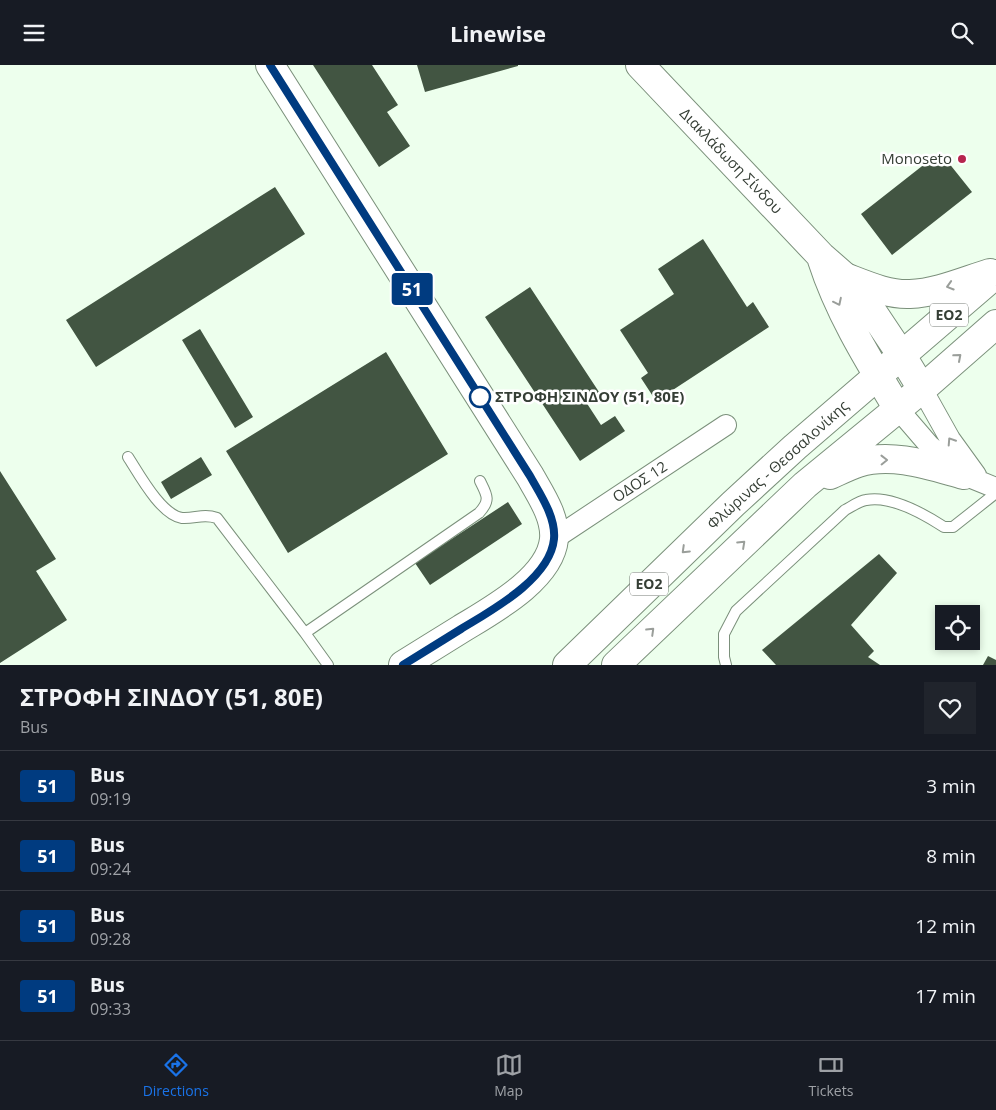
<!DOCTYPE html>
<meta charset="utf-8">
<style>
body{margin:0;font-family:"Open Sans",sans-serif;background:#20242c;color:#f1f3f6;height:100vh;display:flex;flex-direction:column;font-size:19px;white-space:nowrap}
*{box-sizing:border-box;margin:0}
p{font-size:16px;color:#9ea1a6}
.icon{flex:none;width:28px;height:28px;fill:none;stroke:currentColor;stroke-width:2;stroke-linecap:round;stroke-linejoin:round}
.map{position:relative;height:600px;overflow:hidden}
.sheet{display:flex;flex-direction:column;background:#171b24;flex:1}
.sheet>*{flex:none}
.badge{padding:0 10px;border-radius:4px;font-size:18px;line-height:32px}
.tools{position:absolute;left:935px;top:540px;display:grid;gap:10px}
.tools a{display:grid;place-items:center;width:45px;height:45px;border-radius:0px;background:#171b24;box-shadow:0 2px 8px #0003;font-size:25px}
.map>.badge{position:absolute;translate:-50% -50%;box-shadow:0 0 0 2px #fff}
.round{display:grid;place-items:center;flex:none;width:52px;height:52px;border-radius:0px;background:#20242c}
.overview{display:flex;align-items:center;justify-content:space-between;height:85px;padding:0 20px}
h1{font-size:24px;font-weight:700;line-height:38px}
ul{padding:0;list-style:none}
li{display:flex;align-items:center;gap:15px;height:70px;padding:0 20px;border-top:1px solid #363941}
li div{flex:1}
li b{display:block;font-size:19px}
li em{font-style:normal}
li .badge{min-width:55px;font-weight:700;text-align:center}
header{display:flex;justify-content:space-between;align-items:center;height:65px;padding:0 20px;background:#171b24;font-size:22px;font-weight:700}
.menu{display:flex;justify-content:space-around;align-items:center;height:70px;border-top:1px solid #363941;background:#171b24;font-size:14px;color:#9ea1a6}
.menu a{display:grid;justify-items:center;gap:2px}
.menu .on{color:#1a73e8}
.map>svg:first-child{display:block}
</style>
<header><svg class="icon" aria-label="menu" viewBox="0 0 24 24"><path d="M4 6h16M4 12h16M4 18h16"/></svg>Linewise<svg class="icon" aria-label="search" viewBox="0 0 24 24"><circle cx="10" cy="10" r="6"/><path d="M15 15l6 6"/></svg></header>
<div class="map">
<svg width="996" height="600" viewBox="0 0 996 600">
<rect width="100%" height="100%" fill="#edffed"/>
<path fill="#425542" d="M313 0H372L398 40 387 47 410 81 379 102Z
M417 0H518V1L425 27Z
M940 87 972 127 892 190 861 149Z
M275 122 305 169 96 302 66 255Z
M703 174 747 242 753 237 769 262 656 336 641 313 648 308 620 265 674 229 658 204Z
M530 222 599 327 586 337 601 360 615 351 625 366 580 396 485 252Z
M200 264 253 352 235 363 182 275Z
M386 287 448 389 288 488 226 386Z
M201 392 212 410 171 434 161 417Z
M0 406 56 494 36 506 67 555 0 598Z
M508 437 522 459 430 520 415 498Z
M879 489 897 508 851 560 874 586 868 592 880 600H776L762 585Z
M988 591 996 595V600H983Z"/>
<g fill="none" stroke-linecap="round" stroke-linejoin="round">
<g stroke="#7b907b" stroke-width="12">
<path id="lane" d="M128 392C139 409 161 450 182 453 195 454 203 448 217 453L305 568
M328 600 305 568 479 448C491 435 487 430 480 416
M726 600 724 592V569L736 546 845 445C851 442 859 436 866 435 891 430 924 449 944 462H953L996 428"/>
</g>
<g stroke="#7b907b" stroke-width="22">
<path id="street" d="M922 324 950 374 976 410
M898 344 929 380 964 410 996 423
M554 474 726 360"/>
</g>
<g stroke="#7b907b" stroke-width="30">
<path id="secondary" d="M270 0 530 411C540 429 556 452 554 474 550 514 492 545 461 564 442 576 422 588 403 600
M640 0 821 191 845 212 868 240 902 291 922 324
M822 195C839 248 869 296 898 344"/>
</g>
<g stroke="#7b907b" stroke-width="30">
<path id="primary" d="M845 212C866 220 888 230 910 229 937 228 964 216 990 208
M830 410C839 406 849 401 858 398 892 387 931 401 964 410
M567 600 733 439 795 382 996 209
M616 600 805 420 922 324 996 259"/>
</g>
<use href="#lane" stroke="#fff" stroke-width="10"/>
<use href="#street" stroke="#fff" stroke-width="20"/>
<use href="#secondary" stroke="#fff" stroke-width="28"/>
<use href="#primary" stroke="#fff" stroke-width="28"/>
</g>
<defs><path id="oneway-chevron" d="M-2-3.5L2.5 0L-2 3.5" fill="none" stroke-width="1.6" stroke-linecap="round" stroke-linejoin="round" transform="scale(1.25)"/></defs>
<g stroke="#9a9e9a">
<use href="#oneway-chevron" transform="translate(950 221) rotate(163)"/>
<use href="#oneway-chevron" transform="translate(838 237) rotate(64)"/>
<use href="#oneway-chevron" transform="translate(958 292) rotate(-41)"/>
<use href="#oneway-chevron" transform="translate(951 376) rotate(-123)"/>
<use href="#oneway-chevron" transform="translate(884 395) rotate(-1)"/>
<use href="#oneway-chevron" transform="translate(742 479) rotate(-43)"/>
<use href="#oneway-chevron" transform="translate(685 485) rotate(136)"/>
<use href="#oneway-chevron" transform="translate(651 566) rotate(-44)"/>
</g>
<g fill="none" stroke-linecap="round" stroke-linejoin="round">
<g stroke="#fff" stroke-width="11">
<path id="line" d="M270 0 530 411C540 429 556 452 554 474 550 514 492 545 461 564 442 576 422 588 403 600"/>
</g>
<use href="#line" stroke="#003b80" stroke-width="8"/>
</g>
<circle fill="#b6254e" stroke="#fff" stroke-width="2" cx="962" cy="94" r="5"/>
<circle fill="#fff" stroke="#003b80" stroke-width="2.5" cx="480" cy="332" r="10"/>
<g text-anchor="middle" stroke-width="5" stroke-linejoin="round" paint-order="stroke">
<g fill="#fff" stroke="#727872" stroke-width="1">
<rect x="930" y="238.5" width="38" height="23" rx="4"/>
<rect x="630" y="507.5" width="38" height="23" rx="4"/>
</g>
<g font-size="14" font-weight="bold" fill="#353e35">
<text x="949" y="255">ΕΟ2</text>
<text x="649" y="524">ΕΟ2</text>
</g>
<g font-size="15" fill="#353e35" stroke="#fff" text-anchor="end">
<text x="952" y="99">Monoseto</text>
</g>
<g font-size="15" fill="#353e35" stroke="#fff">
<text transform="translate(731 96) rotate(46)" y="5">Διακλάδωση Σίνδου</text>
<text transform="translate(778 400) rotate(-42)" y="5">Φλώρινας - Θεσσαλονίκης</text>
<text transform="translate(640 417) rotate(-33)" y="5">ΟΔΟΣ 12</text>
</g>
<g font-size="15" font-weight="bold" fill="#353e35" stroke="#fff" text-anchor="start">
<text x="495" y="337">ΣΤΡΟΦΗ ΣΙΝΔΟΥ (51, 80Ε)</text>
</g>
</g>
</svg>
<div class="tools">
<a><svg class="icon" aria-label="locate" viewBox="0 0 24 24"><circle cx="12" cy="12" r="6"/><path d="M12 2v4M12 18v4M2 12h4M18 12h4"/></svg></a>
</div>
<b class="badge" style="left:412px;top:224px;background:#003b80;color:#fff">51</b>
</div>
<section class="sheet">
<div class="overview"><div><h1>ΣΤΡΟΦΗ ΣΙΝΔΟΥ (51, 80Ε)</h1><p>Bus</p></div><a class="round"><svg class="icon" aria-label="heart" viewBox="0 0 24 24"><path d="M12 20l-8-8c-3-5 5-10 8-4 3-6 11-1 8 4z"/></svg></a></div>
<ul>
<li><span class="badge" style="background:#003b80;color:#fff">51</span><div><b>Bus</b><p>09:19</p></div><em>3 min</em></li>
<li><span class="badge" style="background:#003b80;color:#fff">51</span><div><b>Bus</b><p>09:24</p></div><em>8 min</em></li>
<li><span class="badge" style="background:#003b80;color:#fff">51</span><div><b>Bus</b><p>09:28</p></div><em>12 min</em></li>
<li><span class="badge" style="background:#003b80;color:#fff">51</span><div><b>Bus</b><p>09:33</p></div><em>17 min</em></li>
</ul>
</section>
<nav class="menu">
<a class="on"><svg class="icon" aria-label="directions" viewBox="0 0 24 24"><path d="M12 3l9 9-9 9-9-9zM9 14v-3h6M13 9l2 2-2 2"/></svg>Directions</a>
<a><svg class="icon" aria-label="map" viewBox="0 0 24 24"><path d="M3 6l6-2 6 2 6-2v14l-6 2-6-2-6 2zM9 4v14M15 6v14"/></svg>Map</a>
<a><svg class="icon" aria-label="tickets" viewBox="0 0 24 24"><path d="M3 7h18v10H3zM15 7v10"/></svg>Tickets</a>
</nav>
